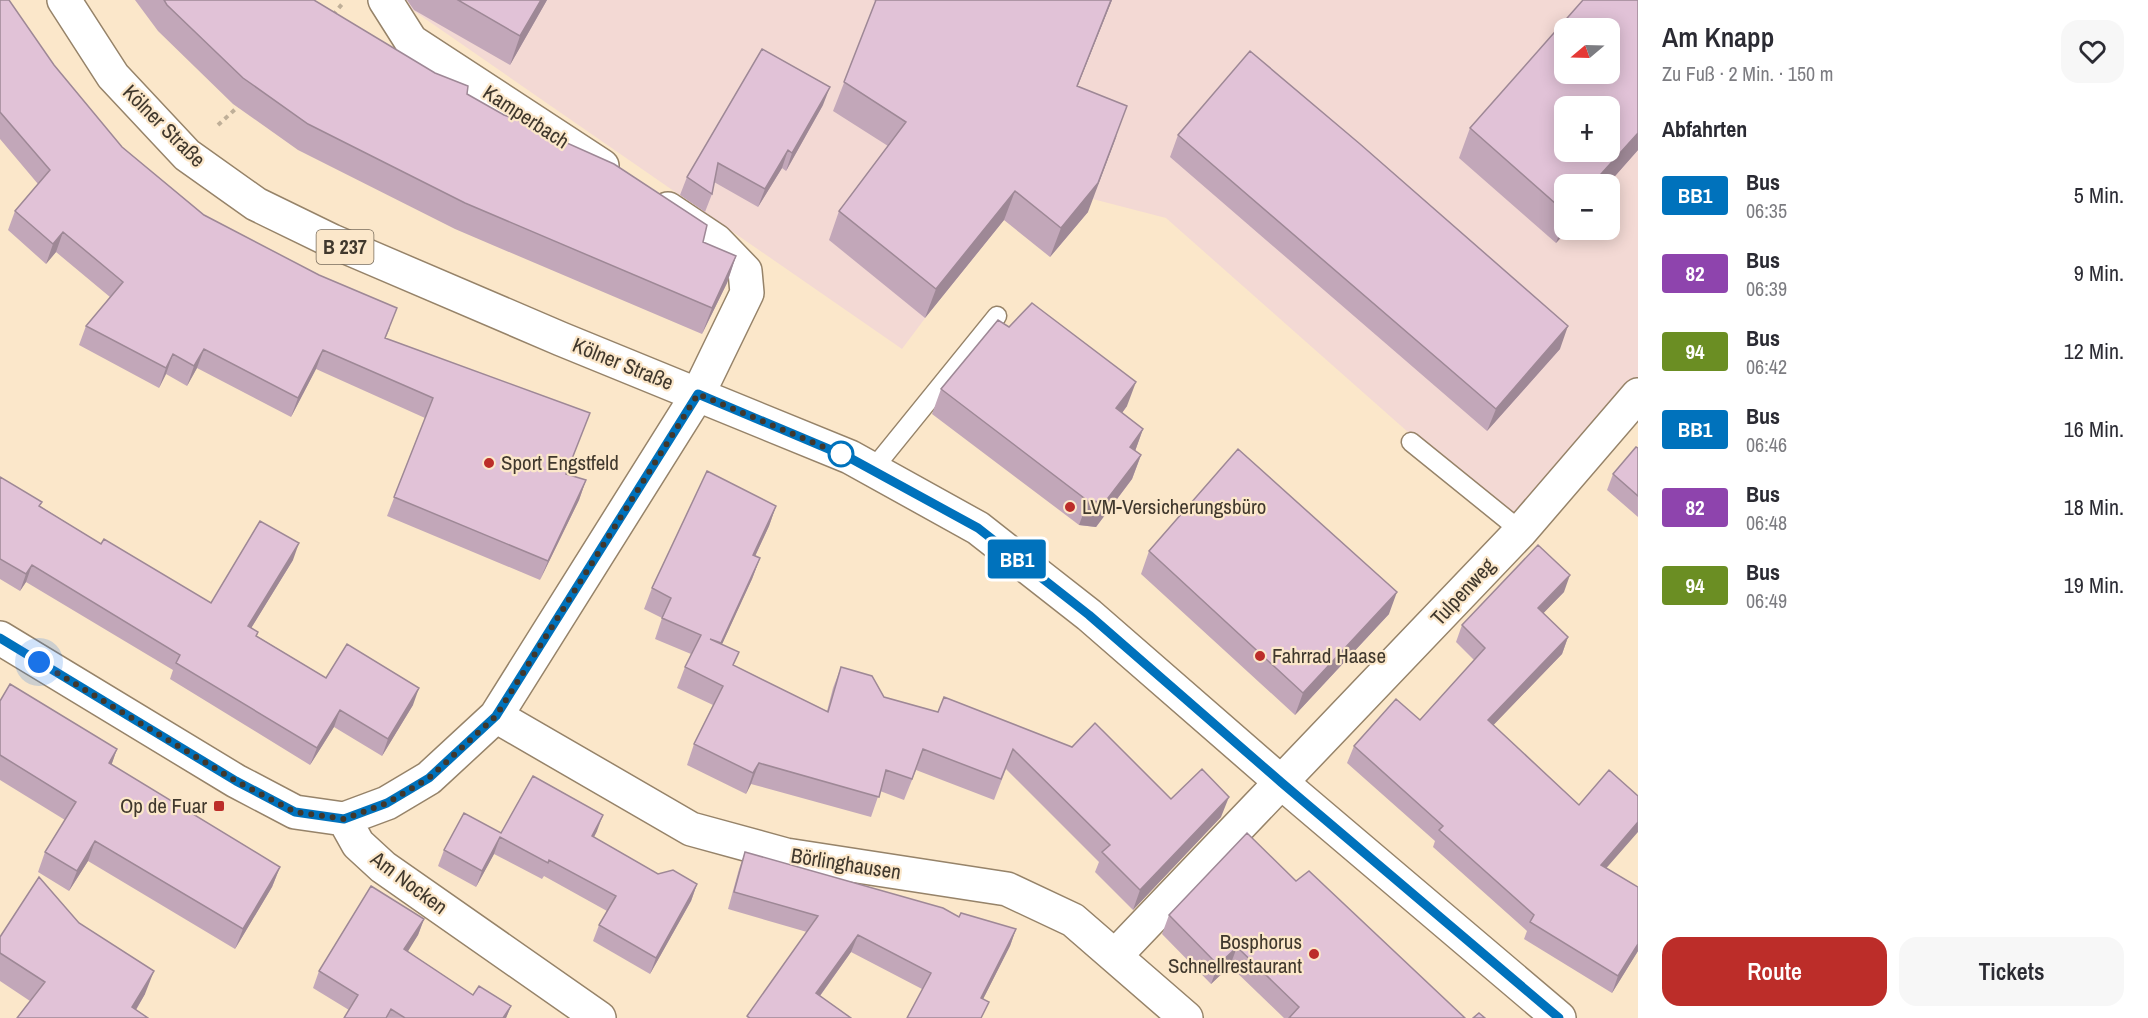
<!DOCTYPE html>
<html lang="de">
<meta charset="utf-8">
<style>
body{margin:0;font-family:"Archivo Narrow",sans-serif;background:#f7f7f7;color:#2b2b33;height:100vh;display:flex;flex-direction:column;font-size:22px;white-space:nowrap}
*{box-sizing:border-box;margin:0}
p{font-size:20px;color:#7c7c81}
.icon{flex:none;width:33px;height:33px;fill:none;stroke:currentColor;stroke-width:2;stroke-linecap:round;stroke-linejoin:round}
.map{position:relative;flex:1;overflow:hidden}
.side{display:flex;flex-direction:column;background:#fff;width:510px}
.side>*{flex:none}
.badge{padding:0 12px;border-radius:4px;font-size:21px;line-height:39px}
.needle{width:39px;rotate:251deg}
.fabs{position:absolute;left:1554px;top:18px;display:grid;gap:12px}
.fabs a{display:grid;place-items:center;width:66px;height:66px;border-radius:12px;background:#fff;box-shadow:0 3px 15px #0003;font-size:30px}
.you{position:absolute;width:30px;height:30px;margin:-15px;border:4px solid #fff;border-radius:50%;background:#1a73e8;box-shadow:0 0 0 9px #1a73e833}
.map>.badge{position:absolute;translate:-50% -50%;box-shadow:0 0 0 3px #fff}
h2{padding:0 24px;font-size:22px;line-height:54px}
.round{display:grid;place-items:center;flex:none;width:63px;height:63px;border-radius:18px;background:#f7f7f7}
.summary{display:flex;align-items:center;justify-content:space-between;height:102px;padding:0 24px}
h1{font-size:28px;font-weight:600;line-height:45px}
.cta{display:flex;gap:12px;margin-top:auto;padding:12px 24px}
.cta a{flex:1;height:69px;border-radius:18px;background:#bc2d29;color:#fff;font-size:24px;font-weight:600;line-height:69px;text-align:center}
.cta a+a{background:#f7f7f7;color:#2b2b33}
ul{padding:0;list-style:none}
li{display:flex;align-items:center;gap:18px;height:78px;padding:0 24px}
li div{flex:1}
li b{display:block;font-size:22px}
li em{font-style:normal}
li .badge{min-width:66px;font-weight:700;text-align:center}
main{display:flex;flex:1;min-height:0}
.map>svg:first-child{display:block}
</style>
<main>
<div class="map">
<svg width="1638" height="1018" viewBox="0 0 1638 1018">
<rect width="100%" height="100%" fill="#fbe7ca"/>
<path fill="#f3d9d4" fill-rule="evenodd" d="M398 0H1638V413L1530 540 1166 218 1027 182 902 349ZM1564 28H1610V74H1564ZM1564 106H1610V152H1564ZM1564 184H1610V230H1564Z"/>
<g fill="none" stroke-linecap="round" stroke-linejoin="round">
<g stroke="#968369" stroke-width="21">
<path id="service" d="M1411 442 1521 531
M873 469 997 316"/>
</g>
<g stroke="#968369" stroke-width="36">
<path id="minor" d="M385 0 411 41 602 166
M0 638 236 781 295 812 344 819 387 803 429 778 496 716 698 394 747 293 745 271 716 241 668 209
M496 716 691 829 786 855 1007 889 1073 920 1186 1018
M344 819 358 844 383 867 599 1018
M1115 956 1521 531 1638 395"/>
</g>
<g stroke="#968369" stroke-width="36">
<path id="primary" d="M64 0 113 76 187 155 256 204 332 241 561 339 850 457 978 528 1089 615 1282 783 1559 1018"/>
</g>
<path stroke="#bfaf98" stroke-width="4" stroke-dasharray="4.5 4.5" stroke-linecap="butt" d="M333 15 343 3
M218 125 241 104"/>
<use href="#service" stroke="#fff" stroke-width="18"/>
<use href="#minor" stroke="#fff" stroke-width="33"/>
<use href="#primary" stroke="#fff" stroke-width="33"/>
</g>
<path fill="#c2a7b9" d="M0 0 122 147 204 215 390 328 385 339 590 413 566 474 586 480 579 500 540 580 387 516 425 418 316 369 291 417 197 368 187 386 166 374 159 388 79 345 86 326 110 297 56 252 46 264 8 230 15 211 38 184 0 139Z
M135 0H314L467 94 504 115 531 127 703 242 736 256 727 283 702 334 455 229 298 150 233 104 158 31Z
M407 0H547L510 65 414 10Z
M873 0H1112L1077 87 1088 212 1050 257 1004 220 925 318 829 240 839 211 888 146 833 111 876 1Z
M823 105 786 171 782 168 758 207 714 182 712 194 705 212 680 195 687 177Z
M1470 128 1638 150 1608 184H1564V230H1568L1556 243 1459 158Z
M1178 135 1560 349 1487 431 1170 157Z
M941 389 1127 406 1122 413 1143 429 1135 451 1141 455 1132 479 1096 527 1079 525 932 414Z
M1638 448V517L1607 490 1613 474Z
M0 477 40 506 101 544 211 603 293 560 251 628 258 632 257 636 326 678 413 705 382 756 334 727 310 765 170 679 173 670 26 582 20 591 0 579Z
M776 506 769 526 755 556 760 558 752 579 722 644 734 666 827 711 833 688 841 667 884 697 1221 817 1133 910 1095 872 1099 862 1006 769 994 800 916 770 904 800 880 791 871 817 751 784 746 794 687 765 694 744 713 705 677 688 685 667 691 654 655 639 662 618 644 609 652 588Z
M1149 551 1389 614 1295 715 1141 574Z
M1564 592 1543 613 1568 637 1562 654 1493 725 1606 868 1638 951 1612 993 1524 939 1527 931 1433 847 1435 841 1347 763 1354 746 1420 720 1474 660 1456 642 1462 625Z
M0 701 117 749 111 765 280 867 272 887 235 949 88 861 69 891 38 872 45 852 65 820 0 780Z
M597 831 594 837 658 874 697 884 691 901 650 974 593 941 599 925 607 911 544 876 542 879 494 854 476 887 438 866 444 850 501 833Z
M745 852 959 917 1016 929 1010 946 983 999 922 989 851 952 820 996 851 1018H747L807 932 728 909 739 869Z
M1296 881 1465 1018H1284L1230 966 1211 984 1162 934 1169 915Z
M424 919 418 935 407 951 473 995 511 1006 506 1018H344L349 1010 313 988 319 971Z
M0 937 145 994 136 1010 30 1001 0 981Z"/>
<path fill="#9e8896" d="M541 0H547L510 65 520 36Z
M1111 0H1112L1066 115 1077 86Z
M830 87 823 105 786 171 792 153Z
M1638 133V150L1608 184H1592Z
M1117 135 1088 212 1050 257 1061 228Z
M788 150 782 168 758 207 765 189Z
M1015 191 1004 220 925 318 936 289Z
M1564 221V230H1568L1556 243Z
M63 232 56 252 46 264 53 244Z
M736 256 727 283 702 334 712 308Z
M1568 326 1560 349 1487 431 1496 409Z
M204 349 197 368 187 386 194 366Z
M323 350 316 369 291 417 298 398Z
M173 354 166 374 159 388 166 368Z
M1136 382 1127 406 1107 433 1116 408Z
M1143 429 1134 454 1130 447Z
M1141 455 1132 479 1096 527 1079 525 1088 501Z
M586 480 579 500 540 580 548 561Z
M776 506 769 526 746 576 753 555Z
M299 543 293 560 242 643 248 626Z
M760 558 752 579 713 664 721 643Z
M32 565 26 582 20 591 26 574Z
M1570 575 1564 592 1532 625 1538 608Z
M1397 592 1389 614 1295 715 1303 693Z
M1568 637 1562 654 1482 737 1488 720Z
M419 688 413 705 382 756 388 739Z
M340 710 334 727 310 765 317 748Z
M117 749 110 769 109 763Z
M759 763 751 784 746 794 753 773Z
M1229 797 1221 817 1133 910 1140 890Z
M603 815 597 831 586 852 592 836Z
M1638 822V832L1595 881 1601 865Z
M500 837 494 854 476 887 482 871Z
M95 841 88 861 69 891 77 871Z
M280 867 272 887 235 949 243 929Z
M697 884 691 901 650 974 656 958Z
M424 919 418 935 399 966 404 949Z
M1016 929 1010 946 975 1015 981 998Z
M858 935 851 952 809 1011 816 993Z
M1638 944V951L1612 993 1618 976Z
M1237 947 1230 966 1211 984 1218 965Z
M154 971 145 994 131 1018 132 1007Z
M511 1006 506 1018H503Z"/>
<path fill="#e1c2d7" stroke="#9e8896" stroke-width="1.5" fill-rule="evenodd" d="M0 0H9L54 65 122 147 204 215 319 275 397 308 385 338 590 413 566 474 586 480 548 561 394 497 433 398 323 350 298 398 204 349 194 366 173 354 166 368 86 326 123 282 63 232 53 244 15 211 50 170 0 112Z
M164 0H314L435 73 468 86 467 94 504 115 532 125 531 127 614 164 707 225 703 242 736 256 712 308 465 203 308 124 243 78 167 5Z
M458 0H541L520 36Z
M876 0H1111L1077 86 1127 106 1098 183 1061 228 1015 191 936 289 839 211 906 122 844 82Z
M1583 0H1638V133L1592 184H1564V211L1470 128ZM1564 28H1610V74H1564ZM1564 106H1610V152H1564Z
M762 49 830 87 792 153 788 150 765 189 718 163 712 194 687 177Z
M1250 51 1360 144 1568 326 1496 409 1178 135Z
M1032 303 1136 382 1116 408 1143 429 1130 447 1141 455 1105 502 1088 501 941 389 998 320 1009 327Z
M1636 447 1638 448V496L1613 474Z
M1238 449 1397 592 1303 693 1149 551Z
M707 471 776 506 753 555 760 558 721 643 710 639 739 652 733 665 828 712 841 667 872 676 884 697 938 712 944 697 1072 747 1095 723 1171 799 1202 769 1229 797 1140 890 1102 852 1110 845 1013 749 1001 779 923 749 912 779 886 770 879 797 759 763 753 773 694 744 723 686 685 667 701 635 662 618 671 598 652 588Z
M0 477 42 502 39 506 101 544 104 539 211 603 260 521 299 543 248 626 258 632 256 636 326 678 347 644 419 688 388 739 340 710 317 748 176 663 180 655 32 565 26 574 0 559Z
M1538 545 1570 575 1538 608 1568 637 1488 720 1579 805 1609 770 1638 796V822L1601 865 1638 887V944L1618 976 1530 922 1534 915 1439 830 1443 826 1354 746 1396 699 1420 720 1485 648 1462 625Z
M10 684 117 749 109 763 280 867 243 929 95 841 77 871 45 852 76 802 0 755V701Z
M533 776 603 815 592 836 658 874 673 870 697 884 656 958 599 925 616 896 549 860 548 863 500 837 482 871 444 850 464 813 501 833Z
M1247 833 1296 881 1309 871 1465 1018H1289L1299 1007 1237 947 1218 965 1169 915Z
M745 852 943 908 959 917 961 913 1016 929 981 998 989 1002 981 1018H907L931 973 858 935 816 993 851 1018H750L747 1016 818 916 734 892Z
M39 877 79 923 154 971 132 1007 148 1018H17L45 982 0 953V937Z
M371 886 424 919 404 949 473 995 479 986 511 1006 503 1018H405L391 1009 386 1018H344L358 995 319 971Z
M1479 1013 1485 1018H1473Z"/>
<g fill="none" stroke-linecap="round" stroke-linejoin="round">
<g stroke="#fff" stroke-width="14">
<path id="line" d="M0 638 236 781 295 812 344 819 387 803 429 778 496 716 698 394 850 458 978 528 1089 615 1282 783 1559 1018"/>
</g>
<use href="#line" stroke="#0072bc" stroke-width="9"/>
<path stroke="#40382d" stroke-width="6" stroke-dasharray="0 10.8" d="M39 662 236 781 295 812 344 819 387 803 429 778 496 716 698 394 850 458 841 454"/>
</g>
<circle fill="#fff" stroke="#0072bc" stroke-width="3" cx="841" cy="454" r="12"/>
<g fill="#bc2d29" stroke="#fbe7ca" stroke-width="2">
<circle cx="489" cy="463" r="6"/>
<circle cx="1070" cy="507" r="6"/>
<circle cx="1260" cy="656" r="6"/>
<rect x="213" y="800" width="12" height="12" rx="3"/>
<circle cx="1314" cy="954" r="6"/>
</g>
<g text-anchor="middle" stroke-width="4.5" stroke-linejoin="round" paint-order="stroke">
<rect fill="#fbe7ca" stroke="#786c5c" stroke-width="1.5" x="316.5" y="230" width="57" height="34" rx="4.5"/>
<g font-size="20" font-weight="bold" fill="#40382d">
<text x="345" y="254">B 237</text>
</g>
<g font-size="21" fill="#40382d" stroke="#fbe7ca">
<text transform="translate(526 117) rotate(33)" y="7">Kamperbach</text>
<text transform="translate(164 126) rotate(45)" y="7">Kölner Straße</text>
<text transform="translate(623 364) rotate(22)" y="7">Kölner Straße</text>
<text transform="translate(1463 592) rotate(-47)" y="7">Tulpenweg</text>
<text transform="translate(846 864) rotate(9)" y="7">Börlinghausen</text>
<text transform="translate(409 883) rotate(37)" y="7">Am Nocken</text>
</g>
<g font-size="21" fill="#40382d" stroke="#fbe7ca" text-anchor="start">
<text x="501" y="470">Sport Engstfeld</text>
<text x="1082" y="514">LVM-Versicherungsbüro</text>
<text x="1272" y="663">Fahrrad Haase</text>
<text x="207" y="813" text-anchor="end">Op de Fuar</text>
<text x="1302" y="949" text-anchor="end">Bosphorus<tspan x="1302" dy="24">Schnellrestaurant</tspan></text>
</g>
</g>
</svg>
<div class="fabs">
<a><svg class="needle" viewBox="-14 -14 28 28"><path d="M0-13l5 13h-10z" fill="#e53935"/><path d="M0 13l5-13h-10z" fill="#7c7c81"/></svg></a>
<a>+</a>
<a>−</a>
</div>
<div class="you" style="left:39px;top:662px"></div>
<b class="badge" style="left:1017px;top:559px;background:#0072bc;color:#fff">BB1</b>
</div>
<section class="side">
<div class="summary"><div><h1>Am Knapp</h1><p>Zu Fuß · 2 Min. · 150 m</p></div><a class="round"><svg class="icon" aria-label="heart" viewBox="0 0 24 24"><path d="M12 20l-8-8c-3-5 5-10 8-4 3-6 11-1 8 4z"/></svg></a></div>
<h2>Abfahrten</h2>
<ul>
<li><span class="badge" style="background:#0072bc;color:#fff">BB1</span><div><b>Bus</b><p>06:35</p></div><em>5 Min.</em></li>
<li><span class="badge" style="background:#8e44ad;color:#fff">82</span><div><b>Bus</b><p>06:39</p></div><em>9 Min.</em></li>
<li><span class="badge" style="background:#6b8e23;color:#fff">94</span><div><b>Bus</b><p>06:42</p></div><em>12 Min.</em></li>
<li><span class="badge" style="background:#0072bc;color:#fff">BB1</span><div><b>Bus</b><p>06:46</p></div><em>16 Min.</em></li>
<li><span class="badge" style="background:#8e44ad;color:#fff">82</span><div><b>Bus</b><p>06:48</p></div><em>18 Min.</em></li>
<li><span class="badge" style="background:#6b8e23;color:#fff">94</span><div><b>Bus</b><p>06:49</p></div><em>19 Min.</em></li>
</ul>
<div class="cta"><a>Route</a><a>Tickets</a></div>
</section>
</main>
